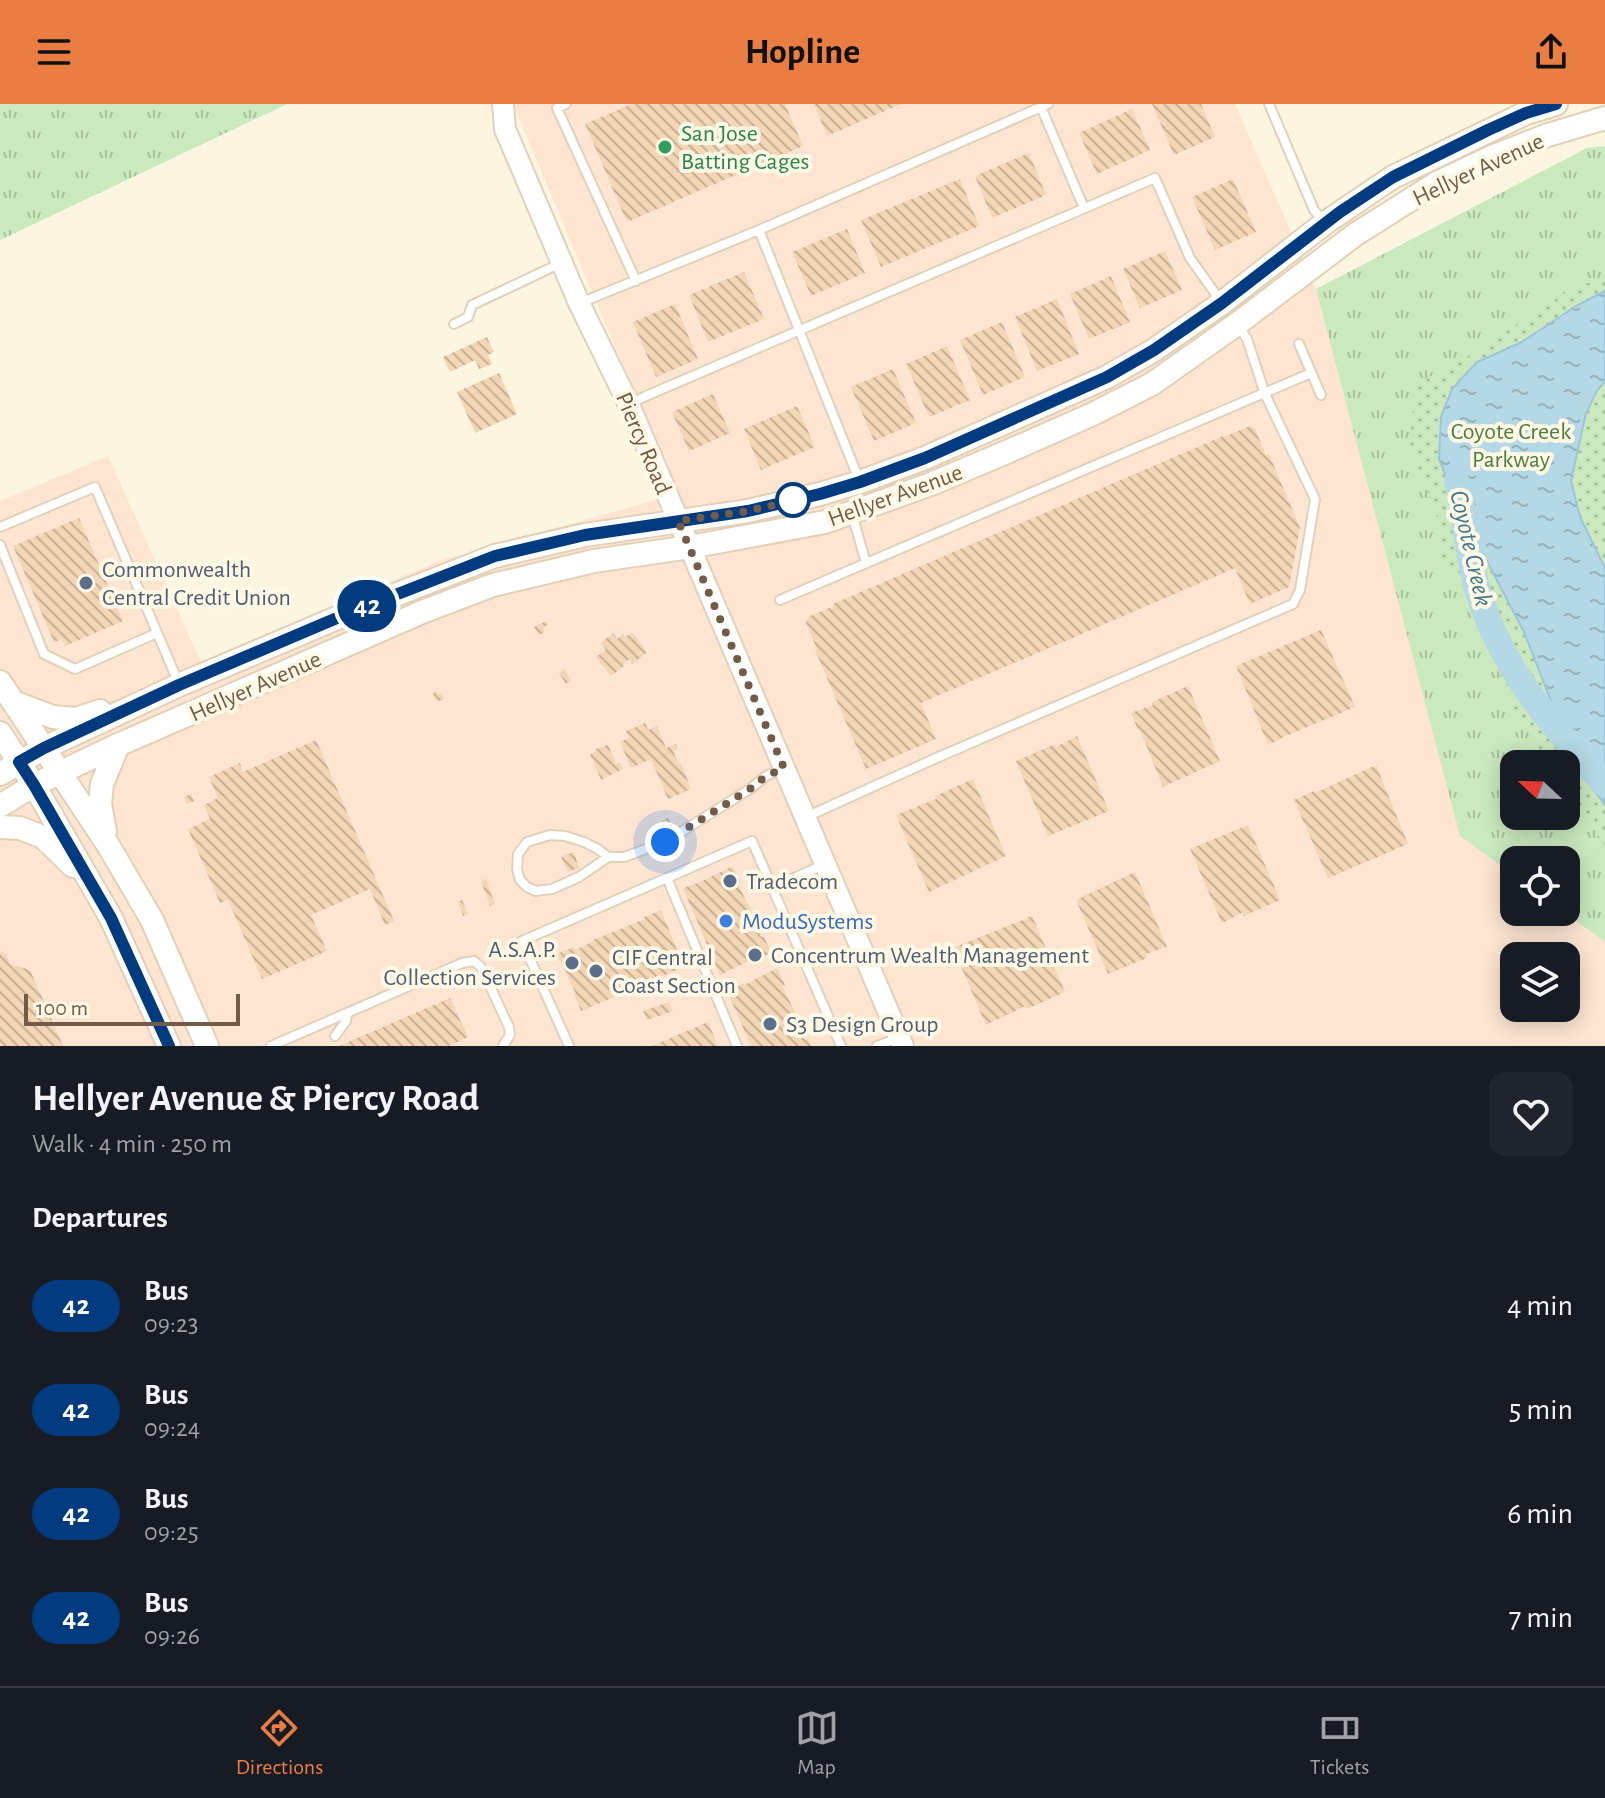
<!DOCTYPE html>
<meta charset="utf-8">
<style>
body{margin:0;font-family:"Alegreya Sans",sans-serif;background:#20242c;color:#f1f3f6;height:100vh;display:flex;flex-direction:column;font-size:30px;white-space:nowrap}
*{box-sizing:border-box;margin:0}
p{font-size:26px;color:#9ea1a6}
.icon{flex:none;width:44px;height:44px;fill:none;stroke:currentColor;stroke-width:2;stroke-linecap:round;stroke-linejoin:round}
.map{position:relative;height:942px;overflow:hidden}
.panel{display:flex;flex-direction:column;background:#171b24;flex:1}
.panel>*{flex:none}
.badge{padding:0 16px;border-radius:26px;font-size:28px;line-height:52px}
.needle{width:52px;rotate:292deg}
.tools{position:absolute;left:1500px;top:646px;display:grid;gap:16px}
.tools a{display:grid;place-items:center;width:80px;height:80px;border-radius:16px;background:#171b24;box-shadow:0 4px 20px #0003;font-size:40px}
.scale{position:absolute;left:24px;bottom:20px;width:216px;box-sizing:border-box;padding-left:8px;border:4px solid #725c47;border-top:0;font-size:22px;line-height:28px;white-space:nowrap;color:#725c47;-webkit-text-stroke:6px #fff8e5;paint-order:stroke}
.you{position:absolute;width:40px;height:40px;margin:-20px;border:6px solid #fff;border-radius:50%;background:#1a73e8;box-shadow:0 0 0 12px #1a73e833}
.map>.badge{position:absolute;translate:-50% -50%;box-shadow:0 0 0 4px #fff}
h2{padding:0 32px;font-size:30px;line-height:72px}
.round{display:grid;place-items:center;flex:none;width:84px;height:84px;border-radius:16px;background:#20242c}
.head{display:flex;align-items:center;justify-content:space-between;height:136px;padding:0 32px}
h1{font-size:38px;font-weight:700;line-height:60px}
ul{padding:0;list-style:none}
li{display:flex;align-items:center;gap:24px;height:104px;padding:0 32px}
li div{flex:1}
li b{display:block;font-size:30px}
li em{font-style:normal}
li .badge{min-width:88px;font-weight:700;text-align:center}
header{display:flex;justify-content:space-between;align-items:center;height:104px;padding:0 32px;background:#e97d42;color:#111;font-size:36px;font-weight:700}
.tab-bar{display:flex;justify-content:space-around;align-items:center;height:112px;border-top:2px solid #363941;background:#171b24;font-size:22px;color:#9ea1a6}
.tab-bar a{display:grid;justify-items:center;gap:4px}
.tab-bar .on{color:#e97d42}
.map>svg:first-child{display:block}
</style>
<header><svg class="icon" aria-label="menu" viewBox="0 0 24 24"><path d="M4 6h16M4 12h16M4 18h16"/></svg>Hopline<svg class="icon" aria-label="share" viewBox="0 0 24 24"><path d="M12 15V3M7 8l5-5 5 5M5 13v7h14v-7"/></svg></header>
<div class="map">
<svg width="1605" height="942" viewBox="0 0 1605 942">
<defs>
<pattern id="grass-tufts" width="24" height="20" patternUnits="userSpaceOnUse" patternTransform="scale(2)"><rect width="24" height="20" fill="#cae9be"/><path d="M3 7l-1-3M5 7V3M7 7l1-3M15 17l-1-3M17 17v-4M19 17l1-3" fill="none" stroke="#a8c09c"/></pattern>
<pattern id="park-dots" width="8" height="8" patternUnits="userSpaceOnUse" patternTransform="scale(2)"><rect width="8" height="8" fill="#cae9be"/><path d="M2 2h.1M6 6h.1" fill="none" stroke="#a8c09c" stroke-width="1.8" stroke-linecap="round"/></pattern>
<pattern id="water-ripples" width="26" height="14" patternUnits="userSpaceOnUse" patternTransform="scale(2)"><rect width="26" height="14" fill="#b4d8e5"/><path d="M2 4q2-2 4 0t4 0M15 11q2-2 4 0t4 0" fill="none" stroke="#97b2bb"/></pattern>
<pattern id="building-back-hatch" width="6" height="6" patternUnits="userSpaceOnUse" patternTransform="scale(2)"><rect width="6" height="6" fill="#f2d6b6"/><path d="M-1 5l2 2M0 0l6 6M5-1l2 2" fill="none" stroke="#c8b196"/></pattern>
</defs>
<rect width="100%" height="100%" fill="#fcf5df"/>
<path fill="#fde5d2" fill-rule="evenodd" d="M513 0H1235L1316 185 1460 731 1514 771V808H1564L1605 838V942H0V397L108 352 201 558 439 457 677 390ZM1514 852H1566V904H1514Z"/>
<path fill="url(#grass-tufts)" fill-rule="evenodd" d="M0 0H287L0 136Z
M1605 42V838L1564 808H1566V756H1514V771L1460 732 1316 185 1587 44ZM1514 660H1566V712H1514Z"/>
<path fill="url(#park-dots)" d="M1605 176V741L1566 684V660H1550L1516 610 1465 488 1443 458 1436 407 1410 344 1415 277 1444 268 1577 181Z"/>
<path fill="url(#water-ripples)" stroke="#9ac6d7" stroke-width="2" d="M1605 187V277L1597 287 1586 309 1571 377 1580 413 1605 464V701L1576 661 1524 528 1458 402 1439 355 1441 313 1452 285 1477 258 1522 238 1576 202Z"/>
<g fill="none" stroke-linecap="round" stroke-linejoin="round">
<path stroke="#b4d8e5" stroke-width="26" d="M1457 378C1466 414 1467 451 1478 487 1500 563 1553 623 1605 680"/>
</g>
<path fill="url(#building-back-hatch)" d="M632 0H785L803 42 627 118 585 20Z
M814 0H901L827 32Z
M1152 0H1201L1215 33 1174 51Z
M1132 5 1150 46 1097 70 1079 29Z
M1029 49 1046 91 992 114 975 72Z
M960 75 979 122 881 163 861 116Z
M1233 75 1256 128 1215 146 1192 93Z
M847 125 865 169 811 192 792 148Z
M1165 147 1182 186 1140 204 1123 165Z
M744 168 764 215 708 238 689 191Z
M1111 172 1130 218 1089 235 1070 190Z
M1057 195 1079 250 1037 267 1015 213Z
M675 200 698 255 656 273 633 218Z
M1002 218 1025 273 983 291 960 236Z
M487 233 494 248 488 251 492 260 479 265 475 256 450 268 443 253Z
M947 242 970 296 929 313 906 260Z
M893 265 916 319 874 337 851 283Z
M499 269 517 310 475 329 457 288Z
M713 290 730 329 689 347 672 308Z
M797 302 815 343 761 366 744 325Z
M1250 322 1255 325 1266 351 1269 350 1300 424 1289 483 1250 500 1235 464 921 599 936 635 866 665 815 546 817 545 806 519 808 513 834 502 833 500 1223 332 1224 333Z
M79 414 123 517 65 542 62 535 54 538 13 442Z
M546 517 548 521 543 523 545 528 539 531 534 523Z
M1321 526 1355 603 1288 631 1268 641 1236 562Z
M632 528 647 548 633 560 629 555 623 560 624 562 611 572 596 553 606 546 601 539 613 529 617 535 623 530 626 533Z
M564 565 571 576 566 580 559 569Z
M1188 582 1220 657 1163 683 1140 626H1138L1131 609 1153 601 1152 598Z
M437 587 438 590 441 589 444 595 437 598 433 589Z
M645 619 648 626 657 622 666 644 676 640 678 645 673 647 679 660 681 659 691 685 668 695 651 655 631 664 620 638 629 634 626 627Z
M1077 632 1109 707 1048 732 1016 657 1055 640 1056 643Z
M316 636 394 817 385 821 370 785 311 811 327 847 262 875 228 796 220 799 188 725 210 715 204 701 218 694 209 673 240 659 243 668Z
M608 641 616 660 620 658 623 665 601 676 590 650 596 647V645Z
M1376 661 1408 740 1328 774 1294 696 1314 687 1315 689Z
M973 675 1006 752 929 788 896 711 936 695 935 692Z
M191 690 194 697 187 700 184 693Z
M668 714 673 725 666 728 661 717Z
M1248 721 1280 796 1244 812 1243 808 1222 819 1190 745Z
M574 748 579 764 568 768 561 753Z
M733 762 741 779 738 780 747 799H748L761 833 764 832 771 849 754 856 753 855 720 871 683 784 700 778Z
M1135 768 1167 843 1145 850 1147 854 1108 870 1076 796Z
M486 775 495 800 490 802 481 777Z
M462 796 468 810 463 812 458 798Z
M661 806 684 863 581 907 574 890H576L557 850 574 843 575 846 594 837 593 836 645 815 644 813Z
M1032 812 1065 888 1027 905 1025 902 986 921 953 844Z
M0 847 6 850 10 860 30 866 63 942H0Z
M777 864 785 881 782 882 799 916 797 917 805 936 808 935 811 942H751L727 887 744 879V881Z
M450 894 468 933 448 942H339Z
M669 898 673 907 647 916 643 907Z
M708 918 718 942H652Z"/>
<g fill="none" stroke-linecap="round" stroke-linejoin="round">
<g stroke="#e0d1bb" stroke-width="12">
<path id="service" d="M566 0 557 4 636 177
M1269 0 1314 106 1324 118
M1041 3 1084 104
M759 126 860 378
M580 199 759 126 1048 0
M454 220 468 213 472 201 561 159
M1299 240 1321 291
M629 300 646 292 1155 74 1190 154 1222 199
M852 410 866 459
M0 423 95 383 179 580
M0 441 44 550 75 565 157 529
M780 496 1311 269
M806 713 934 655 1293 500 1300 486 1315 395 1265 290 1247 235 1238 221
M608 753 598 745 584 738 565 732 550 731 527 738 518 750 517 765 520 776 527 783 536 787 552 785 579 773 608 753H624L665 738 750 685 766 672 783 664
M667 774 737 942
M772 784 825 760
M335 932 346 917 347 909
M271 942 462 859 474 857 481 863 509 923 510 931 503 942
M569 942 522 837 752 737 841 942
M877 942 898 934"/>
</g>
<g stroke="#e0d1bb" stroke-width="24">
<path id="tertiary" d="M503 0 505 25 579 199 629 301 903 942"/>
</g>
<g stroke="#e2d1b6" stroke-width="26">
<path id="secondary" d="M0 578 108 741 152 816 207 942
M13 598 53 613 76 615 100 607
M0 629 34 681 111 814 169 942
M0 670 44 644 179 581 344 511 495 452 585 431 748 407 820 390 860 378 925 354 1107 273 1154 246 1222 199 1325 119 1393 73 1526 9 1556 0
M0 702 34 681 118 641 422 508 493 481 594 457 690 443 825 418 931 380 1009 347 1093 310 1152 280 1237 220 1356 130 1437 79 1494 52 1548 31 1605 14
M0 723 20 724 43 733 73 762
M105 728 100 699 102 680 118 641"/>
</g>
<use href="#service" stroke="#fff" stroke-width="8"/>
<use href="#tertiary" stroke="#fff" stroke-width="20"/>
<use href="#secondary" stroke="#fff" stroke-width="22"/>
</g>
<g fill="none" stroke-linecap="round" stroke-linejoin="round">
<g stroke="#fff" stroke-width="18">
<path id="line" d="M169 942 111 814 34 681 19 658 44 644 179 581 344 511 495 452 585 431 748 407 820 390 860 378 925 354 1107 273 1154 246 1222 199 1340 108 1393 73 1488 26 1526 9 1556 0"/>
</g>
<use href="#line" stroke="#003b80" stroke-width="12"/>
<path stroke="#725c47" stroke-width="8" stroke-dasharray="0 14.4" d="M665 738 750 685 766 672 784 664 678 417 748 407 796 396H793"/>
</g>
<circle fill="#2e9e5b" stroke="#fff8e5" stroke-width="3" cx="665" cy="43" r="8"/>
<circle fill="#fff" stroke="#003b80" stroke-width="4" cx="793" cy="396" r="16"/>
<g fill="#5c6f8a" stroke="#fff8e5" stroke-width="3">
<circle cx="86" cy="479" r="8"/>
<circle cx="730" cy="777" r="8"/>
<circle cx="755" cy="851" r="8"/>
<circle cx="572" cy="859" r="8"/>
<circle cx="596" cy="867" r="8"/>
<circle cx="770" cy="920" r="8"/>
</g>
<circle fill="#3f7fe0" stroke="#fff8e5" stroke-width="3" cx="726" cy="817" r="8"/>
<g text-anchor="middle" stroke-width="8" stroke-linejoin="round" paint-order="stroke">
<g font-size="24" fill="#27864d" stroke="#fff8e5" text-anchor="start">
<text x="681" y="37">San Jose<tspan x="681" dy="28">Batting Cages</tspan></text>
</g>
<g font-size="24" fill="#725c47" stroke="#fff8e5">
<text transform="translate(1478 65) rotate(-25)" y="8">Hellyer Avenue</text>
<text transform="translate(644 339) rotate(67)" y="8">Piercy Road</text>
<text transform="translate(895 391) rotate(-20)" y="8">Hellyer Avenue</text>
<text transform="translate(255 582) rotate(-24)" y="8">Hellyer Avenue</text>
</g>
<g font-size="24" fill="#4b7e41" stroke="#fff8e5">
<text x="1511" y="335">Coyote Creek<tspan x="1511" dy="28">Parkway</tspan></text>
</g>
<g font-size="24" fill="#4e5e75" stroke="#fff8e5" text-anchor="start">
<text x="102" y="473">Commonwealth<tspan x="102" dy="28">Central Credit Union</tspan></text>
<text x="746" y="785">Tradecom</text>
<text x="556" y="853" text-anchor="end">A.S.A.P.<tspan x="556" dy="28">Collection Services</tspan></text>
<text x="771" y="859">Concentrum Wealth Management</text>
<text x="612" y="861">CIF Central<tspan x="612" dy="28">Coast Section</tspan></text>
<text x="786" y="928">S3 Design Group</text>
</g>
<g font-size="24" fill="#366cbe" stroke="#fff8e5" text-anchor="start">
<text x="742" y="825">ModuSystems</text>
</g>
<g font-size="26" font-style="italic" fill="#43788d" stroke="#fff8e5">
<text transform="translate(1472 444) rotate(77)" y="9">Coyote Creek</text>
</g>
</g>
</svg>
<div class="tools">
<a><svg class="needle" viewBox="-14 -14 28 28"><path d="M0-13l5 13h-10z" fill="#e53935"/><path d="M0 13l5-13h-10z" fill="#9ea1a6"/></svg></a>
<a><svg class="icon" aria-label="locate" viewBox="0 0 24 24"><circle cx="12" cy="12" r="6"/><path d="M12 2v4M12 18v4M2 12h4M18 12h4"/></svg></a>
<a><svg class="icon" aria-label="layers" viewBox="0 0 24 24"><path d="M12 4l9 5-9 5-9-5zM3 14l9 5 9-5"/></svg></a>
</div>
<div class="scale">100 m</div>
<div class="you" style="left:665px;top:738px"></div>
<b class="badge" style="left:367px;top:502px;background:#003b80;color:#fff">42</b>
</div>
<section class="panel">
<div class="head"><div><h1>Hellyer Avenue &amp; Piercy Road</h1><p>Walk · 4 min · 250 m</p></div><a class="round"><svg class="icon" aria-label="heart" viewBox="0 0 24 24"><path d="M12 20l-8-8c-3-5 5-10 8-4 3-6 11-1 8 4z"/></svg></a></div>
<h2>Departures</h2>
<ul>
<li><span class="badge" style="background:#003b80;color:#fff">42</span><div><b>Bus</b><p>09:23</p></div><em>4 min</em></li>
<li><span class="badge" style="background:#003b80;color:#fff">42</span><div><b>Bus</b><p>09:24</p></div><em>5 min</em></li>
<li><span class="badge" style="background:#003b80;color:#fff">42</span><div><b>Bus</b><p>09:25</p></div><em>6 min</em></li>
<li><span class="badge" style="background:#003b80;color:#fff">42</span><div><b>Bus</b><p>09:26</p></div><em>7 min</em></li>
</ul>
</section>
<nav class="tab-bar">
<a class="on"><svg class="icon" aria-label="directions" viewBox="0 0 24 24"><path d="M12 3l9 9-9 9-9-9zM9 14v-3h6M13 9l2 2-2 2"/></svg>Directions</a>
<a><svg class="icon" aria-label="map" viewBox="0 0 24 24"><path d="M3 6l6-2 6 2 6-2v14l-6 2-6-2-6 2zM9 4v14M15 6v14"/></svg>Map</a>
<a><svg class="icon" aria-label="tickets" viewBox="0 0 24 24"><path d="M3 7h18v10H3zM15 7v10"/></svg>Tickets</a>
</nav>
